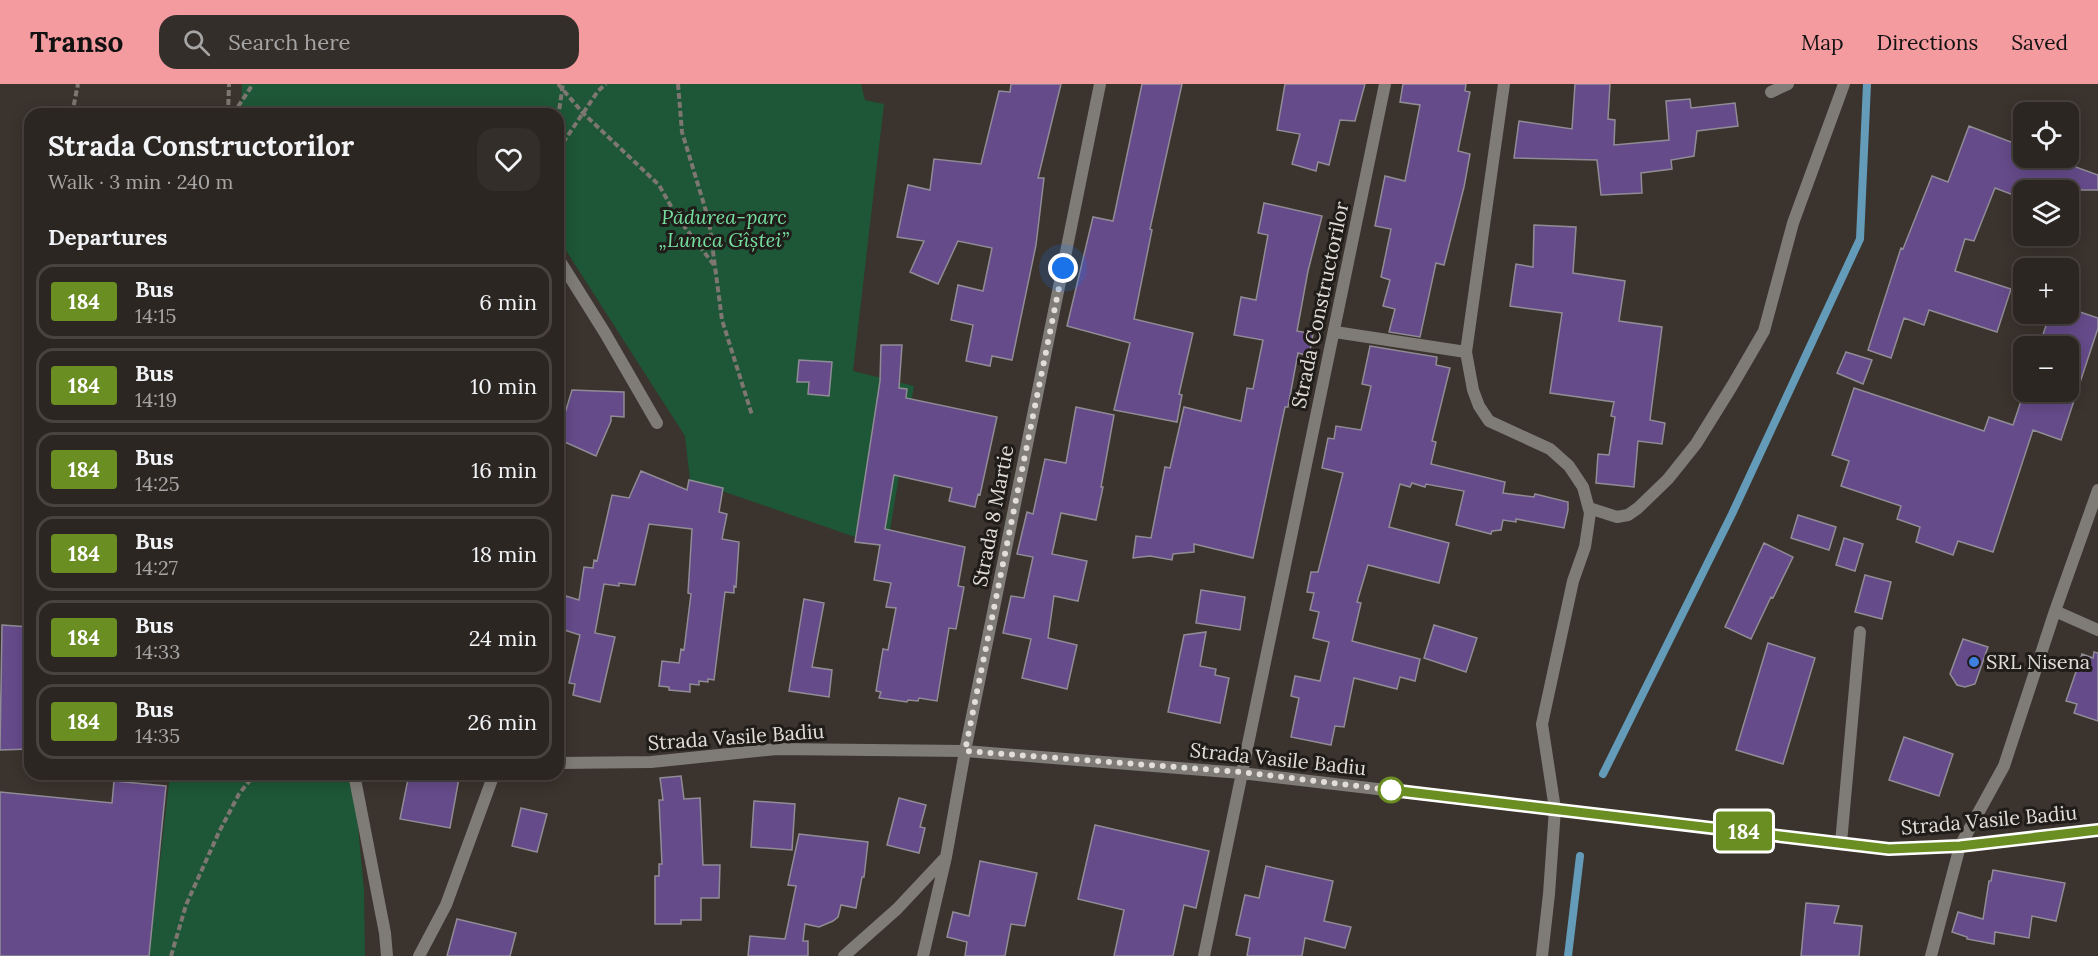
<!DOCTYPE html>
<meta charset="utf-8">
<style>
body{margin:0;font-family:Lora,serif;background:#342e2a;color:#f1f3f6;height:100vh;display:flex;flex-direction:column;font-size:22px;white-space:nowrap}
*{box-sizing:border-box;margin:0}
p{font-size:20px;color:#a6a5a5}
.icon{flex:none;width:33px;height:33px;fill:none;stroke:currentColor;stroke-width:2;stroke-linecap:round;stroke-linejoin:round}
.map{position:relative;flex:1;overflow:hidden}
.panel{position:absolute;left:24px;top:24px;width:540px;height:672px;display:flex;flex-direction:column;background:#2c2622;border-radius:18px;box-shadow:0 3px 15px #0003,0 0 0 2px #484340}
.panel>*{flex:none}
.badge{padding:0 12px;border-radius:4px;font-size:21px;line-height:39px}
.fabs{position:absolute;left:2013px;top:18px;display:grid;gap:12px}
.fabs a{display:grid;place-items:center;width:66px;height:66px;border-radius:12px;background:#2c2622;box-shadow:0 3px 15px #0003,0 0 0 2px #484340;font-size:30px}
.you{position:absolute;width:30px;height:30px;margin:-15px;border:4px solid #fff;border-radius:50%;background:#1a73e8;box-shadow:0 0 0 9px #1a73e833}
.map>.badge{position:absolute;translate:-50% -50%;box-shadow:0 0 0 3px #fff}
h2{padding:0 24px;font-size:22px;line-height:54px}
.round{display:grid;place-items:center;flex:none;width:63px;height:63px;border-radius:18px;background:#342e2a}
.head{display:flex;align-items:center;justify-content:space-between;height:102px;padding:0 24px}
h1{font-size:28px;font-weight:700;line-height:45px}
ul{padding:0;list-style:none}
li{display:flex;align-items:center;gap:18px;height:75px;margin:0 12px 9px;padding:0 12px;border:3px solid #484340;border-radius:18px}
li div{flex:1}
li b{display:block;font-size:22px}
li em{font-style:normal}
li .badge{min-width:66px;font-weight:700;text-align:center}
header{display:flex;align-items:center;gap:36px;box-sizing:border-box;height:84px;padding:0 30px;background:#f49b9f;color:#111}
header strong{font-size:28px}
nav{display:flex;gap:33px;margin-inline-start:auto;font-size:21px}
.search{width:420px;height:54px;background:#342e2a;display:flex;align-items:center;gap:15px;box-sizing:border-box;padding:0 21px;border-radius:18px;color:#a6a5a5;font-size:22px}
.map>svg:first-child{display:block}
</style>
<header>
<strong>Transo</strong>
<div class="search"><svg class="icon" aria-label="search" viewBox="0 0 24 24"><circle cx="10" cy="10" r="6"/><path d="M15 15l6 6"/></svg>Search here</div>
<nav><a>Map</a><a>Directions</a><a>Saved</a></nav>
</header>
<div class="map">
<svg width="2098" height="872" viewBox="0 0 2098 872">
<rect width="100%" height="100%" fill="#3b332d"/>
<path fill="#1d5737" d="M242 0H861L865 16 884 20 853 287 914 302 887 464 690 396 685 352 558 154V30H241Z
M170 690H353L364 806 365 872H149Z"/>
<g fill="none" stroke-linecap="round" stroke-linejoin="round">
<path stroke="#639bb8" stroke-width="8" d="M1603 690 1732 430 1860 155 1867 0
M1568 872 1580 772"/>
</g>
<path fill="#654b8a" stroke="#908c96" stroke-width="1.5" d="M1011 0H1061L1038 94H1044L1036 161 1012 276 992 272 990 282 966 277 973 241 951 236 958 201 983 207 992 164 958 157 938 200 910 188 924 157 897 153 908 101 930 106 934 75 981 80 999 7 1010 8Z
M1142 0H1182L1150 145 1152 146 1134 235 1193 249 1179 310 1182 311 1177 338 1114 326 1130 259 1067 242 1093 133 1113 137Z
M1285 0H1365L1355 37 1340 36 1329 81 1318 78 1316 87 1292 80 1300 50 1277 46Z
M1403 0H1466L1465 7 1470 8 1458 67 1470 70 1464 103 1444 181 1436 179 1420 253 1389 248 1395 225 1383 222 1390 196 1381 193 1391 145 1375 142 1385 92 1405 97 1420 21 1400 18Z
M1575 0H1610L1608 35 1615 36 1614 61 1669 56 1666 17 1690 15 1691 24 1735 19 1738 42 1697 47 1694 72 1671 76 1672 85 1641 89 1642 109 1601 111 1597 76 1514 74 1519 37 1572 45Z
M1969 42 2024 63V74H2051L2098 91V106H2024V115L1995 104 1974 157 1965 155 1955 187 2011 205 1997 248 1929 226 1924 241 1904 234 1891 274 1868 266 1901 164 1903 165 1932 92 1948 98Z
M1264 119 1322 132 1308 187 1297 247 1313 250 1309 272 1298 269 1288 323H1285L1253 474 1194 460V468L1173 470 1172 476 1150 472 1133 474 1136 452 1151 454 1165 383 1170 384 1184 323 1241 337 1247 304 1253 305 1263 256 1234 251 1241 213 1256 216 1268 151 1258 149Z
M1534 141 1576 143 1573 189 1625 197 1619 237 1662 243 1650 336 1665 339 1662 360 1638 357 1634 403 1596 399 1598 370 1609 371 1615 333 1611 332 1614 318 1550 309 1562 229 1510 222 1516 180 1533 183Z
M2068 224 2098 234V244L2061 356 2033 346 1993 468 1958 457 1953 471 1916 458 1920 443 1897 435 1901 422 1841 402 1849 377 1832 371 1854 304 1984 347 1989 333 2013 341 2024 308H2068V262H2039L2050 230H2068Z
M881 261H902L899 304 907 305 906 314 997 333 980 411 978 410 975 423 949 417 952 404 894 391 885 445 965 463 958 502 964 503 956 545 949 544 937 617 919 614 918 617 908 616 907 618 879 614 881 608 876 607 883 565 888 566 896 524 886 523 891 499 874 496 880 461 855 458 880 297Z
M1370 262 1437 273 1436 281 1450 284 1432 357 1436 358 1431 380 1505 398 1503 409 1534 413 1535 410 1568 418V426L1564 444 1516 435V438L1503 436 1501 446 1492 447 1491 450 1456 441 1464 407 1426 400 1425 403 1412 399 1410 403 1400 400 1389 443 1449 459 1439 499 1368 481 1357 518 1361 519 1352 557 1420 575 1415 597 1400 593 1397 605 1354 594 1344 643 1335 642 1331 661 1291 653 1299 614 1291 612 1295 592 1320 597 1329 558 1313 554 1319 528 1310 526 1314 509 1307 508 1311 488H1318L1343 389 1322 384 1328 354 1334 355 1336 342 1361 346 1371 302 1362 300Z
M1846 268 1872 276 1863 300 1837 289Z
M799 276 832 278 829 312 808 310 809 298H797Z
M572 306 624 308V333L611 332V337L596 372 558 355V323L566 326Z
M1076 323 1114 331 1101 403H1103L1096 436 1061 429 1052 470 1087 477 1078 517 1054 512 1048 554 1077 561 1067 605 1022 594 1031 555 1003 549 1011 512 1024 514 1033 473 1017 470 1027 428 1033 430 1045 375 1066 379Z
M641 387 687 406 689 396 723 404 719 428 727 430 722 455 739 458 736 503 734 502V509L725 508 714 596 708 595V598L699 597V601L690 600V608L669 606V603L659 602 662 577 679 579 681 565 684 566 691 510 688 509 692 445 649 440 635 501 619 499V502L604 500 595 549 615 553 600 618 573 611 575 600 569 599 580 551 558 544 566 512 579 516 584 483 593 484 594 476 597 477 612 411 629 414Z
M1798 431 1836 443 1829 466 1791 454Z
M1844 454 1863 460 1855 487 1836 481Z
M1764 459 1793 473 1773 514 1771 513 1751 555 1725 543Z
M1865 491 1891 498 1882 535 1855 528Z
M1201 506 1245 513 1240 546 1196 539Z
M804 515 824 519 812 583 832 586 829 613 789 607Z
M2 541 30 543V665L0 666Z
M1434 541 1477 554 1466 588 1424 574Z
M1206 548 1200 582 1216 585 1215 591 1229 594 1220 639 1168 628 1184 551Z
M1963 555 1988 563 1975 600 1965 603 1957 601 1950 590Z
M1768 559 1815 574 1783 680 1736 666Z
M2094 568 2098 569V637L2074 629 2077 620 2066 617 2082 570 2093 574Z
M1904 653 1953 670 1939 712 1889 696Z
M409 690H433L459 694 450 744 400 735Z
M681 692 684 715 700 714 703 781H720L719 814H701V836H681V840H655V792H659V780H662L659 716H663L660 694Z
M114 697 166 702 149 872H0V708L112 719Z
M899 714 926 721 920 743 925 744 919 769 887 761Z
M754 717 795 720 792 766 751 763Z
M521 724 547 730 537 768 512 762Z
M1095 741 1209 767 1196 824 1184 821 1173 872H1114L1124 826 1078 815Z
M799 750 868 758 864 793H862L856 824 841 821 838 833 833 837 819 843 805 840 803 857H808V872H748L750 852 785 855 796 802 788 801Z
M980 777 1037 789 1025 842 1011 840 1005 872H965L967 858 947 853 953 828 969 832Z
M1266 782 1333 797 1324 837 1351 843 1345 864 1305 854 1302 872H1247L1250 854 1236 851 1245 811 1259 814Z
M1993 786 2065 799 2056 837 2032 832 2029 854 1995 848 1994 860 1967 855V853L1952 848 1958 828 1983 835 1989 797H1991Z
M1806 819 1839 822 1834 839 1862 842 1859 872H1801Z
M457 835 516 849 510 872H447Z"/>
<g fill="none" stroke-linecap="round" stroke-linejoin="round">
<path stroke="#7d7671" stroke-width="4" stroke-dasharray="6 3" stroke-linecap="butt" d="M558 0 583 29 659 101 677 133 714 181
M678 0 682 48 709 137 722 236 752 331
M72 30 78 0
M228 30 229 0
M233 30 253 0
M558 34 563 0
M558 66 598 7 606 0
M171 872 186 821 219 748 239 710 255 690"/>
<path stroke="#7f7b77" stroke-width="12" d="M1841 759 1860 548
M1542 872 1549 810 1555 725"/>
<path stroke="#7f7b77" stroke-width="12" d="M1504 0 1466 268 1473 306 1479 322 1489 337 1550 365 1569 382 1583 403 1590 429 1585 463 1573 497 1542 640 1555 725
M1771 8 1788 0
M558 174 605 249 657 339
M1335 248 1466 268
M1589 424 1617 433 1628 431 1638 424 1668 395 1696 360 1732 302 1764 247 1793 139 1844 0
M2055 527 2098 546
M558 679 651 678 777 665 965 667 1241 689 1889 765 1960 762 2098 746
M354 690 385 849 387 872
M419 872 446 821 494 690
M844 872 897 825 944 775
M923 872 946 773 965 667 1100 0
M1204 872 1385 0
M1931 872 1960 762 2004 682 2055 527 2098 406"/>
</g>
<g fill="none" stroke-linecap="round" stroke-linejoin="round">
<g stroke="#fff" stroke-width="14">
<path id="line" d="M1391 706 1889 765 1960 762 2098 746"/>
</g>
<use href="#line" stroke="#6b8e23" stroke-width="9"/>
<path stroke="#e2ddd9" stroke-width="6" stroke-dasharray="0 10.8" d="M1063 184 965 667 1241 688 1391 706"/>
</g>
<circle fill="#3f7fe0" stroke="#1f1c19" stroke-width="2" cx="1974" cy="578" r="6"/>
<circle fill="#fff" stroke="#6b8e23" stroke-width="3" cx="1391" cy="706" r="12"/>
<g text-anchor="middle" stroke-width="6" stroke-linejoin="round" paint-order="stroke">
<g font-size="20" font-style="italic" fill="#76dfa0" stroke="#1f1c19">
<text x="724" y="140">Pădurea-parc<tspan x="724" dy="23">„Lunca Gîștei”</tspan></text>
</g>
<g font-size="20" fill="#e2ddd9" stroke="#1f1c19">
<text transform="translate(1320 221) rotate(-78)" y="7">Strada Constructorilor</text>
<text transform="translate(993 432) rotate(-79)" y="7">Strada 8 Martie</text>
<text transform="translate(736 653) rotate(-4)" y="7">Strada Vasile Badiu</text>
<text transform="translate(1278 675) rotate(6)" y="7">Strada Vasile Badiu</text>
<text transform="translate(1989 736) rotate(-5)" y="7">Strada Vasile Badiu</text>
</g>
<g font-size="20" fill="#e2ddd9" stroke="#1f1c19" text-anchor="start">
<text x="1986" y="585">SRL Nisena</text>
</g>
</g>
</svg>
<div class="fabs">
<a><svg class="icon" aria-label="locate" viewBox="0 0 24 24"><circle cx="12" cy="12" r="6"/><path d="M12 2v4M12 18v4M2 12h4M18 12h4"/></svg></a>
<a><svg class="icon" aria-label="layers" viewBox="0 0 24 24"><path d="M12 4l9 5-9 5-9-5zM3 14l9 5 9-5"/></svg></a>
<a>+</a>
<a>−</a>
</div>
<div class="you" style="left:1063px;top:184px"></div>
<b class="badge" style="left:1744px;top:747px;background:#6b8e23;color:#fff">184</b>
<section class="panel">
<div class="head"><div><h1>Strada Constructorilor</h1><p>Walk · 3 min · 240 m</p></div><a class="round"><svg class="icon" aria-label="heart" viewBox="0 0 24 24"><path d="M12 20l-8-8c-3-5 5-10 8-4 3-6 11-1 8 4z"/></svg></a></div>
<h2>Departures</h2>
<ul>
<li><span class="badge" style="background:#6b8e23;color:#fff">184</span><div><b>Bus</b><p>14:15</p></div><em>6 min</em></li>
<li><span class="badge" style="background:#6b8e23;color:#fff">184</span><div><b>Bus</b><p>14:19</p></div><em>10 min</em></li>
<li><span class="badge" style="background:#6b8e23;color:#fff">184</span><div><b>Bus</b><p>14:25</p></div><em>16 min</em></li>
<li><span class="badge" style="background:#6b8e23;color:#fff">184</span><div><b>Bus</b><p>14:27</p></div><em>18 min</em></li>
<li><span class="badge" style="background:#6b8e23;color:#fff">184</span><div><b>Bus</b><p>14:33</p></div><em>24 min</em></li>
<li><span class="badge" style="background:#6b8e23;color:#fff">184</span><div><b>Bus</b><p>14:35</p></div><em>26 min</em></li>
</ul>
</section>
</div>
